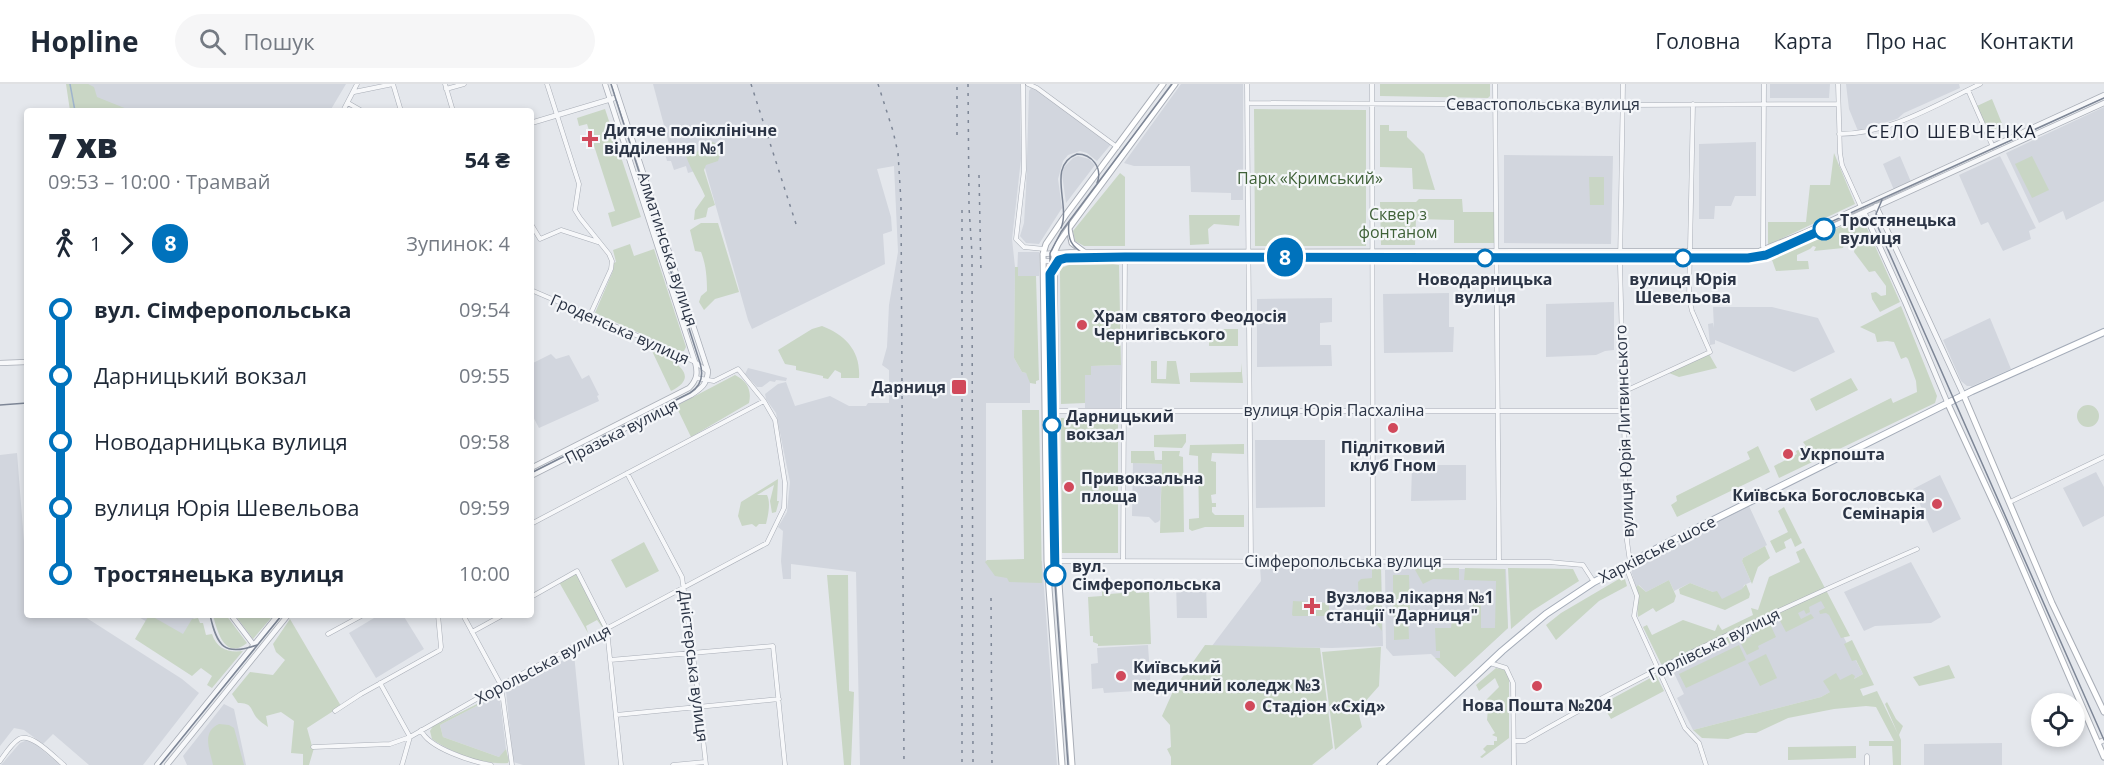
<!DOCTYPE html>
<html lang="uk">
<meta charset="utf-8">
<style>
body{margin:0;font-family:"Open Sans",sans-serif;background:#f6f6f7;color:#1f2937;height:100vh;display:flex;flex-direction:column;font-size:22px;white-space:nowrap}
*{box-sizing:border-box;margin:0}
p{font-size:20px;color:#747a83}
.icon{flex:none;width:33px;height:33px;fill:none;stroke:currentColor;stroke-width:2;stroke-linecap:round;stroke-linejoin:round}
.map{position:relative;flex:1;overflow:hidden}
.side{position:absolute;left:24px;top:24px;width:510px;height:510px;display:flex;flex-direction:column;background:#fff;border-radius:6px;box-shadow:0 3px 9px #0003}
.side>*{flex:none}
.badge{padding:0 12px;border-radius:20px;font-size:21px;line-height:39px}
.tools{position:absolute;left:2031px;top:609px;display:grid;gap:12px}
.tools a{display:grid;place-items:center;width:54px;height:54px;border-radius:50%;background:#fff;box-shadow:0 3px 9px #0003;font-size:30px}
.map>.badge{position:absolute;translate:-50% -50%;box-shadow:0 0 0 3px #fff}
.legs{display:flex;align-items:center;gap:9px;height:66px;padding:0 24px;font-size:20px}
.legs p{margin-inline-start:auto}
.summary{display:flex;align-items:center;justify-content:space-between;height:102px;padding:0 24px}
h1{font-size:33px;font-weight:800;line-height:45px}
ul{padding:0 24px;list-style:none}
li{display:flex;align-items:center;gap:21px;height:66px;font-size:22px}
li i{display:grid;place-items:center;width:9px;height:100%;margin:0 8px;background:currentColor}
li i::after{content:'';width:15px;height:15px;margin:-8px;border:4px solid;border-radius:50%;background:#fff}
li p{margin-inline-start:auto}
li:first-child i{background:linear-gradient(#0000 50%,currentColor 0)}
li:last-child i{background:linear-gradient(currentColor 50%,#0000 0)}
header{display:flex;align-items:center;gap:36px;box-sizing:border-box;height:84px;padding:0 30px;background:#fff;border-bottom:2px solid #e0e1e3}
header strong{font-size:28px}
nav{display:flex;gap:33px;margin-inline-start:auto;font-size:21px}
.search{width:420px;height:54px;background:#f6f6f7;display:flex;align-items:center;gap:15px;box-sizing:border-box;padding:0 21px;border-radius:33px;color:#747a83;font-size:22px}
.map>svg:first-child{display:block}
</style>
<header>
<strong>Hopline</strong>
<div class="search"><svg class="icon" aria-label="search" viewBox="0 0 24 24"><circle cx="10" cy="10" r="6"/><path d="M15 15l6 6"/></svg>Пошук</div>
<nav><a>Головна</a><a>Карта</a><a>Про нас</a><a>Контакти</a></nav>
</header>
<div class="map">
<svg width="2104" height="681" viewBox="0 0 2104 681">
<rect width="100%" height="100%" fill="#e4e7ec"/>
<path fill="#d2d6de" d="M75 0H346L330 27H80Z
M653 0H1020L1021 75 1012 155 1015 183 1014 274 1022 288 1026 289 1030 296V319H986V478L1042 477 1057 681H860L856 488 791 480V495H783L781 477 783 447 778 443 787 428 790 398 776 329 766 315 765 310 778 300 786 298 795 322 830 312 849 322H866L868 319H889V286L882 281 887 263 889 221 898 168 894 82 877 85 891 133 892 147 883 150 885 180 752 245 748 236 705 84 688 89 686 82 674 86 671 77H667L663 62 669 60Z
M1181 0H1243V116H1231V109L1191 108 1190 82H1134L1124 79Z
M1770 0H1830L1829 14H1770Z
M1846 0H1959L1960 4 1904 29 1897 35 1858 47 1849 25Z
M1032 2 1112 59 1097 77 1087 69 1080 67 1068 71 1063 77 1058 95 1062 124 1039 160 1026 159 1020 152 1024 139 1026 106 1029 7Z
M2104 23V117L2066 136 2063 127 2039 139 2006 69Z
M1756 58V112H1735L1731 122H1715L1714 135H1699V60Z
M1504 71 1613 72 1611 160 1504 159Z
M1078 72 1089 75 1095 81 1066 119 1062 90 1064 83 1073 74Z
M1900 72 1911 98 1894 106 1883 80Z
M2000 72 2036 144 2029 147 2031 155 2003 167 1988 138 1981 141 1959 91Z
M1018 168H1039V192H1017Z
M1449 209V243H1454L1453 268 1384 269 1383 210Z
M1332 214V238L1320 239V261H1331L1332 282 1257 283V215Z
M1614 218V266L1605 267 1596 271 1546 273V220Z
M1713 223H1772L1818 234 1835 268 1794 288 1715 256V260L1710 261 1708 240 1713 239 1714 244Z
M1990 234 2011 285 1972 302H1967L1961 297 1943 256Z
M551 270 556 275 569 271 582 295 589 291 599 311 597 312 599 317 539 344 531 329V280Z
M1121 281 1120 324H1085V291L1091 282Z
M748 284 787 294 786 297 776 296 775 298 770 297 762 303H757L745 290Z
M1255 356H1325V423L1256 424Z
M17 369 27 496V531H82L182 595 199 609 143 681H89L53 650 43 660 24 646 14 644 0 662V371Z
M1133 379 1162 380 1160 436 1158 438 1155 439 1149 433 1132 432Z
M1412 381H1466V416L1411 417Z
M2096 388 2104 403V432L2083 443 2063 404Z
M1940 391 1961 435 1933 449 1913 405Z
M1749 422 1767 461 1743 474 1742 477 1751 498 1744 501 1743 505 1722 516 1713 508 1690 499 1674 507 1669 496 1646 508 1639 501 1636 503 1631 486 1677 461 1687 453Z
M1911 478 1941 533 1931 539 1875 542 1864 547 1844 508Z
M1260 482 1381 483 1383 562 1332 564 1212 562 1261 497Z
M1407 485H1506L1508 544 1455 593 1431 570 1393 572 1386 564 1385 486Z
M1206 498 1207 534H1177L1176 499Z
M1823 514 1863 590 1821 613 1693 646 1677 614 1684 610 1673 587Z
M135 531H193L194 533 186 560Z
M379 531H403L424 565 376 594 349 549Z
M1148 561 1151 606 1104 609 1103 604 1092 605 1091 580 1098 579 1097 564Z
M574 570 585 681H523L513 678 506 607Z
M494 613 500 616 506 665 503 670 499 673 443 653 440 641Z
M224 620 234 625 246 681H187L183 672Z
M27 656 33 658 60 681H1L20 659Z
M2002 659V681H1924V660Z"/>
<path fill="#c9d6c5" d="M66 0H88L94 3 97 13 132 27H70Z
M1380 0H1490V12L1488 14 1380 12Z
M1992 15 2003 42 1989 48 1977 22Z
M605 25 641 133 612 143 608 129 615 127 587 40 579 42 577 34Z
M1254 25 1366 26V162H1255Z
M1380 41H1389V47H1407V53L1424 70 1435 106 1413 105 1412 84 1380 83Z
M710 57 723 62 718 77 706 81 704 86 715 121 708 124 706 133 694 136 695 126 705 112C699 98 691 86 686 72L689 68 693 71Z
M1834 69 1855 120 1768 161V138H1806L1810 101H1830Z
M2032 72 2049 106 2032 114 2015 80Z
M1120 89 1125 93V162H1084L1075 157 1073 147Z
M1589 93H1604V121H1590Z
M1419 115H1462L1463 128H1494V159H1454V136L1416 135 1415 161H1381L1380 118H1416Z
M1189 131H1240L1239 142 1214 140 1208 145 1209 160 1190 161Z
M1855 137 1867 144 1900 218 1880 228 1872 215 1871 209 1876 208 1881 212 1886 211V202L1875 187 1869 188 1854 168 1857 155 1849 153 1845 156 1843 164 1814 167 1816 163 1813 162 1810 165 1797 171V177H1808L1809 185 1776 187 1772 176 1848 139Z
M701 139H718L739 208 715 215 704 226 699 218 701 212 707 207C707 194 706 180 701 168L695 167 690 146Z
M630 160 634 172 654 165 686 263 684 267H679L595 229 613 187 614 179 616 178 613 166Z
M1113 180 1119 181 1121 281 1091 282V291H1085V319L1061 320 1060 187 1061 184 1069 181Z
M1015 183H1018V192H1036L1039 296 1036 297V300L1030 299 1026 289 1022 288 1014 274Z
M1901 222 1937 312 1935 319 1779 394 1774 382 1797 370 1796 367 1806 362 1803 358 1891 314 1893 319 1917 308 1916 297 1908 275 1906 273 1901 275 1894 258 1887 257 1877 258 1875 250 1860 243Z
M822 242C846 251 861 268 859 294H841V289L835 286 828 295 823 294V292L796 286V282L785 280 778 266 812 245Z
M1209 245H1238V262H1209Z
M654 266C670 275 704 291 671 307L652 267Z
M1709 270 1717 284 1679 293 1669 289Z
M1151 277H1157V295H1166L1167 277H1176L1180 300 1151 299Z
M1241 279 1243 299 1190 298V289L1241 288Z
M735 291C747 297 752 306 749 319L691 353 676 322Z
M1851 294 1858 306 1816 327 1810 315Z
M2077 332a11 11 0 1 1 22 0a11 11 0 1 1-22 0Z
M1022 326H1039L1042 499 1009 498 1007 494 995 492 985 478 987 476 1024 475Z
M1118 333V469H1062L1061 334Z
M1186 350V358L1182 364 1154 363V351Z
M1244 360V370L1212 369 1211 377 1216 378V410L1211 411 1212 419H1216V423H1212V428L1215 431H1244V443H1205L1192 447 1189 445V435L1199 434 1198 372 1189 371 1190 361Z
M1758 362 1770 388 1677 433 1671 421 1677 417 1676 412 1750 375 1747 368Z
M1131 367H1154L1155 376H1162V367H1180L1179 372 1183 373 1184 448 1160 449 1162 380 1131 379Z
M778 395 777 417H779L776 428 772 429 770 417 774 401 757 411H767C771 419 768 432 766 440H759L756 443 752 440 742 442 738 432 741 418Z
M1784 423 1802 459 1795 463 1791 454 1784 458 1786 464 1776 469 1770 457 1788 448 1778 427Z
M644 458 659 487 626 504 611 476Z
M1765 462 1770 474 1758 483 1752 500 1742 477 1743 474Z
M1804 464 1850 552 1841 554 1829 531 1826 529 1820 530 1819 527 1825 524 1821 517 1809 523 1810 528 1806 530 1804 526 1798 529 1801 535 1811 530 1814 534 1786 548 1779 535 1770 540 1776 553 1758 562 1759 565 1747 571 1740 558 1752 552 1751 549 1673 587 1670 581 1663 584 1643 543 1647 541 1652 551 1683 536 1715 547 1718 540 1722 546 1753 531 1751 524 1758 526 1769 493 1800 478 1796 468Z
M1362 483H1381L1382 547 1365 526 1367 522 1371 521V516H1365V520L1359 519 1358 498 1361 495 1372 494V485H1364Z
M1414 484H1459V496L1433 495 1423 500Z
M1465 484 1505 485 1508 544 1455 593 1435 574H1440V567H1436L1435 544H1451L1452 535H1472L1473 520H1481V544H1495L1496 497 1464 496Z
M1508 484 1573 485 1579 497 1532 527 1511 545Z
M576 489 604 543H602L597 536 586 542 588 549 559 498Z
M827 491H848L849 607 854 608 851 681H844Z
M1393 491H1409L1410 526H1393Z
M1624 492 1627 502 1599 517 1556 556 1546 541 1561 529Z
M1669 496 1676 512 1674 518 1656 528 1653 524 1638 533C1636 522 1640 513 1636 503L1638 501 1646 508Z
M1690 499 1713 508 1717 507 1722 515 1742 505 1746 500 1750 510 1749 514 1725 526 1680 510 1679 505Z
M1102 502H1108L1109 510 1122 509V503L1135 502 1136 509 1149 508 1151 560 1098 562V560L1093 558V552H1090L1088 513 1102 512Z
M1293 517 1329 519V532H1293L1292 531Z
M1394 528H1408L1409 555 1394 556Z
M149 531H156L155 534 183 550 192 535 198 534 200 539H203L206 551 212 550C217 565 228 569 243 567L212 604 207 601 212 592 201 584 192 592 135 555Z
M213 531H226L247 559C225 577 217 547 213 531Z
M235 531 271 534 253 555Z
M290 535 341 622 307 644 312 662 314 664 309 681H303V670L291 669 294 637 281 628 266 632 268 643C264 640 259 637 256 633 250 624 252 619 238 619L232 610 250 588 273 591 285 576 276 568 273 560Z
M1852 556 1874 601 1860 605 1863 612 1877 607 1898 650 1885 620 1887 618 1896 635 1903 642 1899 651 1901 656V681H1893L1892 662H1869V657H1894L1876 623 1866 622 1834 625 1788 634 1756 649H1746L1728 655 1702 654 1693 646 1821 613 1830 608 1823 597 1836 589 1840 596 1852 590 1855 592 1854 595 1863 590 1856 576 1852 577 1844 560Z
M1205 561 1320 564 1333 664 1312 681H1171V673L1167 665 1171 663 1170 641 1162 632 1174 605Z
M1739 561 1746 576 1686 604 1679 590Z
M1381 563 1379 602 1363 620 1367 624 1359 631 1362 643 1335 666 1322 568Z
M1766 570 1777 594 1760 602 1748 579Z
M1949 581 1955 594 1919 602 1913 593Z
M1496 584 1505 586 1509 593V654L1482 674 1480 673 1486 668 1483 665 1487 661H1494V657H1497V653L1492 651 1495 649 1487 636 1488 625 1485 617 1499 603 1495 594 1479 607 1476 601Z
M1656 591 1664 607 1611 635 1602 620Z
M497 610 499 611 500 616 494 613 440 641 443 653 499 673 506 665 509 677 508 679C482 681 452 669 432 655L430 647 433 642Z
M219 640 229 641 234 644 244 681H213C210 666 201 648 219 640Z
M1856 662V674L1788 676V663Z"/>
<g fill="none" stroke-linecap="round" stroke-linejoin="round">
<path stroke="#9fb4cc" stroke-width="1.5" d="M70 0 75 27"/>
<g stroke="#a9aeb7" stroke-width="5">
<path id="minor" d="M393 0 401 27
M445 0 453 27
M547 0 579 100 575 126 580 134 609 170 612 177 611 185 590 231
M1023 0 1024 86 1016 155 1024 163 1044 165
M1028 0 1037 4 1117 63
M1247 0 1251 477
M1372 0 1373 477
M1495 0 1499 478
M1623 0 1620 180 1627 457 1630 478
M1764 0 1763 162 1766 173
M1838 0 1840 69 1842 81 1861 123
M446 5 464 0
M1968 6 1993 63
M354 8 393 0
M348 19 362 27
M1248 19 1629 21 1838 20
M343 27 357 0
M1839 50C1889 50 1936 21 1980 0
M531 140 540 155 561 146 598 158
M531 206 638 252 695 278 707 287
M1623 308 1710 268 1692 227 1689 214 1693 20
M1045 327H1623
M627 389 682 493 696 593 706 681
M2010 418 2104 373
M531 440 764 317
M1123 476 1125 168
M1047 477 1549 478 1583 481 1594 498
M1625 480 1637 512 1634 532 1685 644 1699 659 1706 681
M531 513 577 487 607 546 621 681
M463 531 501 601 512 681
M472 548 503 531
M328 550 363 531
M610 576 773 562 785 681
M1490 579 1506 584 1513 599 1514 681
M380 599 410 653 402 681
M335 627 361 610 440 566 441 563 438 531
M616 631 779 615
M421 646C428 664 473 678 491 681
M1514 657H1525C1651 584 1784 523 1917 465
M313 663 390 660 410 653 501 601 767 459 784 424 785 399 775 336 764 317 738 285 714 297 696 294
M0 677C5 670 12 659 19 655 31 648 54 673 64 681
M673 681 705 678
M1867 681V672"/>
</g>
<g stroke="#a9aeb7" stroke-width="6">
<path id="tertiary" d="M531 39 618 13
M1876 122 1964 312
M1864 128 1905 218 1948 320
M1043 170 1074 168 1759 167 1806 148 2104 11
M1043 177H1726L1761 175 2104 19
M0 279 27 278
M531 384 689 304C697 296 698 289 695 278L605 0
M531 392 691 311C702 304 707 300 708 287L614 0
M231 531 253 560
M2098 659 2104 656
M157 681 278 531
M167 681 288 531"/>
</g>
<g stroke="#a9aeb7" stroke-width="7">
<path id="secondary" d="M1069 145 1072 159 1084 168
M1055 186 1063 177
M1964 312 2052 519 2104 628
M1948 320 2002 437 2104 673
M1062 681 1047 477 1043 170 1046 160 1065 132 1163 0
M1072 681 1057 472 1054 169 1058 160 1069 144 1175 0"/>
</g>
<g stroke="#a3abb8" stroke-width="8">
<path id="primary" d="M1381 681 1502 567 1546 530 1594 498 1671 457 1972 307 2104 248"/>
</g>
<use href="#minor" stroke="#f7f8fa" stroke-width="4"/>
<use href="#tertiary" stroke="#f7f8fa" stroke-width="4.5"/>
<use href="#secondary" stroke="#fff" stroke-width="5"/>
<use href="#primary" stroke="#fff" stroke-width="6"/>
<path stroke="#7d8696" stroke-width="1.5" d="M1882 116 1876 130 1877 141 2104 656
M1069 138C1067 155 1071 163 1086 171
M1061 144C1071 121 1046 82 1077 70 1092 70 1103 84 1097 99
M1048 189 1054 177 1063 172 1760 170 2104 14
M0 321 27 319
M531 389 690 309C701 302 704 292 700 279L611 0
M210 531C217 562 224 573 257 561
M160 681 282 531
M1068 681 1053 472 1050 169 1061 148 1172 0"/>
<path stroke="#7d8696" stroke-width="1.5" stroke-dasharray="3 6" stroke-linecap="butt" d="M751 0 796 140
M878 0 893 47 898 69 901 118 904 681
M968 0 969 123 972 170 973 681
M957 51V0
M979 91 981 189
M962 126V681
M991 514 992 681"/>
</g>
<g fill="none" stroke-linecap="round" stroke-linejoin="round">
<g stroke="#fff" stroke-width="14">
<path id="line-1" d="M1055 491 1050 190 1059 176 1066 174 1125 173 1748 174 1766 171 1824 145"/>
</g>
<use href="#line-1" stroke="#0072bc" stroke-width="9"/>
</g>
<g fill="#d1495b" stroke="#f4f6f9" stroke-width="2">
<path d="M587 46h6v6h6v6h-6v6h-6v-6h-6v-6h6z"/>
<circle cx="1082" cy="241" r="6"/>
<rect x="951" y="295" width="16" height="16" rx="3"/>
<circle cx="1393" cy="344" r="6"/>
<circle cx="1788" cy="370" r="6"/>
<circle cx="1069" cy="403" r="6"/>
<circle cx="1937" cy="420" r="6"/>
<path d="M1309 513h6v6h6v6h-6v6h-6v-6h-6v-6h6z"/>
<circle cx="1121" cy="592" r="6"/>
<circle cx="1537" cy="602" r="6"/>
<circle cx="1250" cy="622" r="6"/>
</g>
<g fill="#fff" stroke="#0072bc" stroke-width="3">
<circle cx="1824" cy="145" r="10"/>
<circle cx="1485" cy="174" r="8"/>
<circle cx="1683" cy="174" r="8"/>
<circle cx="1052" cy="341" r="8"/>
<circle cx="1055" cy="491" r="10"/>
</g>
<g text-anchor="middle" stroke-width="4.5" stroke-linejoin="round" paint-order="stroke">
<g font-size="16" fill="#2b3445" stroke="#f4f6f9">
<text x="1543" y="26">Севастопольська вулиця</text>
<text transform="translate(668 165) rotate(72)" y="6">Алматинська вулиця</text>
<text transform="translate(620 245) rotate(24)" y="6">Гроденська вулиця</text>
<text x="1334" y="332">вулиця Юрія Пасхаліна</text>
<text transform="translate(621 347) rotate(-27)" y="6">Празька вулиця</text>
<text transform="translate(1624 347) rotate(-92)" y="6">вулиця Юрія Литвинського</text>
<text transform="translate(1657 465) rotate(-27)" y="6">Харківське шосе</text>
<text x="1343" y="483">Сімферопольська вулиця</text>
<text transform="translate(1714 560) rotate(-26)" y="6">Горлівська вулиця</text>
<text transform="translate(543 580) rotate(-28)" y="6">Хорольська вулиця</text>
<text transform="translate(694 582) rotate(83)" y="6">Дністерська вулиця</text>
</g>
<g font-size="16" font-weight="bold" fill="#2b3445" stroke="#f4f6f9" text-anchor="start">
<text x="604" y="52">Дитяче поліклінічне<tspan x="604" dy="18">відділення №1</tspan></text>
<text x="1094" y="238">Храм святого Феодосія<tspan x="1094" dy="18">Чернигівського</tspan></text>
<text x="946" y="309" text-anchor="end">Дарниця</text>
<text x="1393" y="369" text-anchor="middle">Підлітковий<tspan x="1393" dy="18">клуб Гном</tspan></text>
<text x="1800" y="376">Укрпошта</text>
<text x="1081" y="400">Привокзальна<tspan x="1081" dy="18">площа</tspan></text>
<text x="1925" y="417" text-anchor="end">Київська Богословська<tspan x="1925" dy="18">Семінарія</tspan></text>
<text x="1326" y="519">Вузлова лікарня №1<tspan x="1326" dy="18">станції "Дарниця"</tspan></text>
<text x="1133" y="589">Київський<tspan x="1133" dy="18">медичний коледж №3</tspan></text>
<text x="1537" y="627" text-anchor="middle">Нова Пошта №204</text>
<text x="1262" y="628">Стадіон «Схід»</text>
</g>
<g font-size="16" fill="#3f6138" stroke="#f4f6f9">
<text x="1310" y="100">Парк «Кримський»</text>
<text x="1398" y="136">Сквер з<tspan x="1398" dy="18">фонтаном</tspan></text>
</g>
<g font-size="16" font-weight="bold" fill="#2b3445" stroke="#f4f6f9" text-anchor="start">
<text x="1840" y="142">Тростянецька<tspan x="1840" dy="18">вулиця</tspan></text>
<text x="1485" y="201" text-anchor="middle">Новодарницька<tspan x="1485" dy="18">вулиця</tspan></text>
<text x="1683" y="201" text-anchor="middle">вулиця Юрія<tspan x="1683" dy="18">Шевельова</tspan></text>
<text x="1066" y="338">Дарницький<tspan x="1066" dy="18">вокзал</tspan></text>
<text x="1072" y="488">вул.<tspan x="1072" dy="18">Сімферопольська</tspan></text>
</g>
<g font-size="18" letter-spacing="1.5" fill="#1d2536" stroke="#f4f6f9">
<text x="1952" y="54">СЕЛО ШЕВЧЕНКА</text>
</g>
</g>
</svg>
<div class="tools">
<a><svg class="icon" aria-label="locate" viewBox="0 0 24 24"><circle cx="12" cy="12" r="6"/><path d="M12 2v4M12 18v4M2 12h4M18 12h4"/></svg></a>
</div>
<b class="badge" style="left:1285px;top:173px;background:#0072bc;color:#fff">8</b>
<section class="side">
<div class="summary"><div><h1>7 хв</h1><p>09:53 – 10:00 · Трамвай</p></div><b>54 ₴</b></div>
<div class="legs"><svg class="icon" aria-label="walk" viewBox="0 0 24 24"><circle cx="13" cy="4" r="2"/><path d="M13 8l-2 6 4 7M11 14l-3 7M7 12l3-4h3l4 4"/></svg>1<svg class="icon" aria-label="forward" viewBox="0 0 24 24"><path d="M9 5l7 7-7 7"/></svg><b class="badge" style="background:#0072bc;color:#fff">8</b><p>Зупинок: 4</p></div>
<ul>
<li><i style="color:#0072bc"></i><b>вул. Сімферопольська</b><p>09:54</p></li>
<li><i style="color:#0072bc"></i><span>Дарницький вокзал</span><p>09:55</p></li>
<li><i style="color:#0072bc"></i><span>Новодарницька вулиця</span><p>09:58</p></li>
<li><i style="color:#0072bc"></i><span>вулиця Юрія Шевельова</span><p>09:59</p></li>
<li><i style="color:#0072bc"></i><b>Тростянецька вулиця</b><p>10:00</p></li>
</ul>
</section>
</div>
